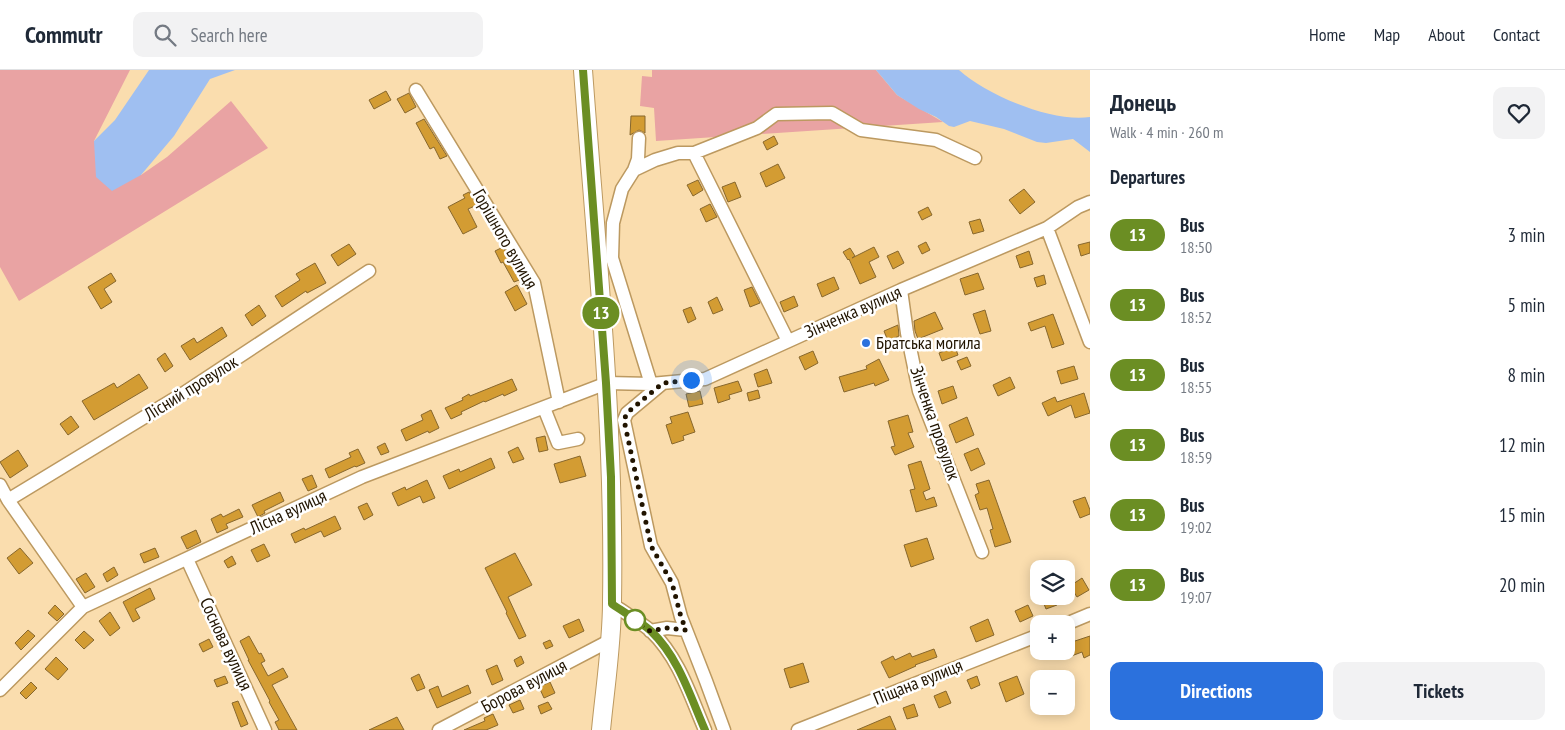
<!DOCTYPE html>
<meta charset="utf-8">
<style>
body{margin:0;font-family:"PT Sans Narrow",sans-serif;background:#f2f2f3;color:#1f2937;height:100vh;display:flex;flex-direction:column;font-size:19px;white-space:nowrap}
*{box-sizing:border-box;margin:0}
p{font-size:16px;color:#747a83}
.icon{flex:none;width:28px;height:28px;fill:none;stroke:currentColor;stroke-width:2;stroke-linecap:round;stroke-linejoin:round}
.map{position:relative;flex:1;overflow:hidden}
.panel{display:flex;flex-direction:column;background:#fff;width:475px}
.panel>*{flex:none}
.badge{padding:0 10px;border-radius:16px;font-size:18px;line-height:32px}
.fabs{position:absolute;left:1030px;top:490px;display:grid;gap:10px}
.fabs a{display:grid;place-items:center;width:45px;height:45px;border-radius:10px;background:#fff;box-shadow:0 2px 12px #0003;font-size:25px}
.you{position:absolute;width:25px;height:25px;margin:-12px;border:4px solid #fff;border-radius:50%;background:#1a73e8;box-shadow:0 0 0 8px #1a73e833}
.map>.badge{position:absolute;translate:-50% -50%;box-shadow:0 0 0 2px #fff}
h2{padding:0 20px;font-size:19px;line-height:45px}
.round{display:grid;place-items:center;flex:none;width:52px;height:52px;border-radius:10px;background:#f2f2f3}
.head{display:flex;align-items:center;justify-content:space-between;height:85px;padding:0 20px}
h1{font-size:24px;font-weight:800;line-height:38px}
.cta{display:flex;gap:10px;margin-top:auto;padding:10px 20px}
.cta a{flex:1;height:58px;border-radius:10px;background:#2b71dd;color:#fff;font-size:20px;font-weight:800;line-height:58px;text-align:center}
.cta a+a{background:#f2f2f3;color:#1f2937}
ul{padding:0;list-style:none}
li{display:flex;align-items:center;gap:15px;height:70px;padding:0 20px}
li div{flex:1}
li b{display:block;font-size:19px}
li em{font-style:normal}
li .badge{min-width:55px;font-weight:700;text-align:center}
header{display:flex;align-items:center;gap:30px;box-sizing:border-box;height:70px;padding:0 25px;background:#fff;border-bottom:1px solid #e0e1e3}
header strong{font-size:24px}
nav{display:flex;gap:28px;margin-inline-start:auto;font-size:18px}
.search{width:350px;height:45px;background:#f2f2f3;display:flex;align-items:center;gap:12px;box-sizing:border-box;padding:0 18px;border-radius:10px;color:#747a83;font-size:19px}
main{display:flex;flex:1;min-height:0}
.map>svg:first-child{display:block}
</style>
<header>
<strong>Commutr</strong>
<div class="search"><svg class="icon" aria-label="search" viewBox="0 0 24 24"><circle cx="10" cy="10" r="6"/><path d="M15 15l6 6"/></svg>Search here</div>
<nav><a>Home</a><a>Map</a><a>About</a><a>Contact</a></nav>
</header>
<main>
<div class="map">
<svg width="1090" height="660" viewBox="0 0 1090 660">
<rect width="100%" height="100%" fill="#faddae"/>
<path fill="#e9a3a3" d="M0 0H130L94 71 141 105 167 87 231 31 268 78 19 231 0 197Z
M652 0H876L897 25 943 52 656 71 654 38 640 36 642 6 652 7Z"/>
<path fill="#9fbff1" d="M149 0H235L210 9 174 66 141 105 112 121 96 107 94 71 115 50Z
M876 0H959C986 25 1053 53 1090 47V82L1073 69 1046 73 1037 72 1004 59 970 51 954 57 949 56 936 47 919 39 897 25Z"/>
<path fill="#d39c33" stroke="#87672d" d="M386 21 391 30 374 39 369 30Z
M409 23 416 37 405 43 397 29Z
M631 46H645V63L639 60 630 65Z
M424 49 447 86 440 89 434 77 430 79 416 53Z
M774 66 778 74 767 80 763 72Z
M778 94 785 108 766 117 760 103Z
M698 110 703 120 693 126 687 115Z
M735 112 741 127 728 132 722 117Z
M1024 119 1035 132 1020 144 1009 130Z
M469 122 477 135 468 139 477 157 463 164 448 137 465 128 463 125Z
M710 134 717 147 706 152 700 139Z
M928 137 932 145 922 150 918 142Z
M980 149 984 161 973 164 969 152Z
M926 172 930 180 922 184 918 176Z
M1090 172V183L1081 186 1078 175Z
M349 174 356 184 338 196 331 185Z
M503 177 522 209 514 212 503 192 501 193 495 181Z
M874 177 879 187 869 192 876 207 860 214 849 189 848 190 843 182 850 178 855 186 852 188Z
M898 181 904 193 893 199 887 186Z
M1029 181 1033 194 1020 198 1016 186Z
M315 193 326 213 307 223 306 221 282 237 275 226 300 210 296 204Z
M111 203 116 211 104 219 112 232 101 239 88 217Z
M978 203 984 219 965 225 960 209Z
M1044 205 1046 214 1037 217 1034 208Z
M834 207 839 219 822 227 817 214Z
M517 215 527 234 515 241 505 222Z
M752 217 760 233 750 237 744 220Z
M794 226 798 236 784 242 780 232Z
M717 227 723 240 713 244 708 232Z
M259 235 266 246 252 256 245 245Z
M691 237 696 249 688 253 683 240Z
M985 240 991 261 980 264 973 244Z
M935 242 943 259 918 269 915 261 914 251Z
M1053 244 1064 274 1052 278 1045 256 1031 261 1028 253Z
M898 255 899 266 888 271 884 261Z
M222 257 227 266 190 290 181 276 194 268 197 273Z
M955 277 958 285 942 291 939 283Z
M813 281 818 293 805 300 799 287Z
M165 283 173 296 165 302 157 289Z
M967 287 971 296 961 300 957 291Z
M879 289 889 310 875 316 874 313 844 322 839 307 867 299 866 296Z
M1074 296 1078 309 1061 314 1057 301Z
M767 299 772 313 758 317 754 304Z
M139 304 148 318 94 350 82 331 114 313 117 318Z
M1010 307 1015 318 998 326 993 315Z
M512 309 517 320 504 326 503 324 485 332 484 331 461 342 462 344 451 349 445 338 463 330 462 328 469 324 470 326Z
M738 311 742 321 729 325 730 329 718 333 714 318Z
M953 316 957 328 942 334 938 321Z
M758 320 760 328 749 331 747 323Z
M700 321 703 334 689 337 686 324Z
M1084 323 1090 343 1075 348 1071 335 1048 346 1042 333 1055 327 1057 332Z
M431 340 439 358 429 363 428 361 406 371 401 360 423 350 421 345Z
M688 342 695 362 683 366 684 370 672 374 666 355 672 353 670 347Z
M908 345 913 362 908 363 914 377 895 385 891 377 895 376 888 351Z
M71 346 79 357 68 365 60 354Z
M967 347 974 365 956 373 949 355Z
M545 366 548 380 539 382 536 368Z
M385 373 389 382 381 385 377 377Z
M518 377 524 389 513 393 508 382Z
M978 378 985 394 971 401 964 384Z
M358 379 365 393 356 397 355 396 329 408 325 399 351 387 349 383Z
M18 380 28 396 10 408 0 392Z
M580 386 586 406 560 413 554 394Z
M491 388 495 398 449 419 443 406 459 399 460 402Z
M921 391 930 419 923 422 926 430 934 427 937 436 916 442 910 420 915 419 908 395Z
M312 405 317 417 308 421 302 409Z
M427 410 435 428 423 433 420 426 398 436 392 423 405 417 406 420Z
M989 410 1011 472 995 477 990 460 993 459 987 438 980 440 975 425 979 423 976 414Z
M280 422 284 431 264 441 265 443 258 447 252 435Z
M1085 427 1090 440V444L1080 448 1073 431Z
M367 433 373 445 364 450 358 437Z
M239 439 243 447 226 454 228 458 217 463 211 449 221 444 223 447Z
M335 446 341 459 324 467 321 461 295 473 291 464 304 458 305 460Z
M196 460 201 472 187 479 181 467Z
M927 468 934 489 911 497 904 475Z
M264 474 270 486 257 492 251 480Z
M20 478 33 493 19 504 7 488Z
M155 478 159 487 144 493 140 484Z
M515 483 532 515 508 527 526 566 519 569 506 543 507 542 485 498Z
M232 486 236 494 228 498 224 491Z
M114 497 118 505 107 512 103 504Z
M86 503 95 517 85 523 76 509Z
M1082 508 1089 520 1077 527 1070 516Z
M150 518 155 529 135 539 140 548 133 552 123 532Z
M1048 526H1053L1057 535 1046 539 1042 529Z
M55 535 64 544 57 551 48 543Z
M1028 535 1033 546 1020 552 1015 541Z
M110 542 120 558 110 566 99 551Z
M579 549 584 561 569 568 563 556Z
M988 549 994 565 976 572 970 557Z
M28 560 35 566 21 580 15 573Z
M84 561 94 570 84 579 75 570Z
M249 566 259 584 261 583 265 591 261 593 268 606 283 598 288 607 272 615 297 660H279L275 652 279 650 269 632 270 631 248 590H249L240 571Z
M1090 566V585L1084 588 1082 582 1066 588V574Z
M209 569 213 577 203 582 199 574Z
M550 570 553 576 546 579 543 573Z
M934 579 937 587 915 595 916 596 889 608 881 592 893 586 895 590 910 583 912 587Z
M521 586 524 593 517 597 514 590Z
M56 587 68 599 58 610 45 599Z
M803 593 809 612 790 618 784 599Z
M497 595 503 610 492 615 486 600Z
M419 604 425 618 417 621 411 608Z
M225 606 228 613 217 617 214 610Z
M977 606 980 615 971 619 967 610Z
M1017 606 1024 624 1006 632 999 613Z
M31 612 37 618 26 629 20 623Z
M550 612 555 623 544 628 539 617Z
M468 615 471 623 437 638 429 620 438 616 442 627Z
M946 621 951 633 939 638 934 626Z
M520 630 524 639 513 643 509 635Z
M238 631 248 654 241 657 232 633Z
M548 632 552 639 541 644 538 636Z
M914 634 918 646 907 649 903 638Z
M493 644 498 655 486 660H464L485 651 484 648Z
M890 646 896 660H857Z
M397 647 404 660H369Z"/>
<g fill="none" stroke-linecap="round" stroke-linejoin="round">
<g stroke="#bc9960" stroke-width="15">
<path id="minor" d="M416 20 534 213 559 332
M639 68 638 89 634 100 622 119 613 153 612 188 651 314
M634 100 655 90 678 83H694
M1047 158 1090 272
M901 220 907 263 919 321 982 482
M788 271 694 83 757 58 776 44 832 43 861 60 936 70 975 88
M663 313 627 343 624 350 651 476 672 513 681 547 706 611 724 660
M544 338 558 373 578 369
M0 415 8 430 83 537
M8 430 184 323 369 201
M187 489 265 660
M612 534C625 543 639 551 651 561 679 588 690 625 705 660
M1066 554 1090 544
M650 561 667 558 686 560
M0 620 83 537 362 407 607 313 651 314 705 309 901 220 1047 158 1078 137 1090 132
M439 660 609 571
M798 660 1039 565"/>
</g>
<g stroke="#bc9960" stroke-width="20">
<path id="highway" d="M583 0C596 177 615 354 612 532 612 574 605 618 601 660"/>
</g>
<use href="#minor" stroke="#fff" stroke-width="12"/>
<use href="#highway" stroke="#fff" stroke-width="18"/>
</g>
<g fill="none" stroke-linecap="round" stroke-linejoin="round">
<g stroke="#fff" stroke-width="11">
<path id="line" d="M583 0 606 313 611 407 612 534C625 543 640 551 651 561 679 588 690 626 705 660"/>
</g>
<use href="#line" stroke="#6b8e23" stroke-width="8"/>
<path stroke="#211400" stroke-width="5" stroke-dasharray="0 9" d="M635 550 650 561 667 558 686 560 681 547 672 513 651 476 624 350 627 343 663 313 691 310"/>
</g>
<circle fill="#2b71dd" stroke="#fff" stroke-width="2" cx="866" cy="273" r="5"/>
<circle fill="#fff" stroke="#6b8e23" stroke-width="2.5" cx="635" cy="550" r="10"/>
<g text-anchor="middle" stroke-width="5" stroke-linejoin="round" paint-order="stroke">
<g font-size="18" fill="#211400" stroke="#fff">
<text transform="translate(505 169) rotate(60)" y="6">Горішного вулиця</text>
<text transform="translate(853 242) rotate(-24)" y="6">Зінченка вулиця</text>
<text transform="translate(191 318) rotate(-32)" y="6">Лісний провулок</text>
<text transform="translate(935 353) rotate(71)" y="6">Зінченка провулок</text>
<text transform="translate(288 442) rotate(-25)" y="6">Лісна вулиця</text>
<text transform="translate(226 574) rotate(65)" y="6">Соснова вулиця</text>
<text transform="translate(918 612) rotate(-22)" y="6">Піщана вулиця</text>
<text transform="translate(524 616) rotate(-28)" y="6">Борова вулиця</text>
</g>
<g font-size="18" fill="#211400" stroke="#fff" text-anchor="start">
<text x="876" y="279">Братська могила</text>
</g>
</g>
</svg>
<div class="fabs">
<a><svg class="icon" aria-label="layers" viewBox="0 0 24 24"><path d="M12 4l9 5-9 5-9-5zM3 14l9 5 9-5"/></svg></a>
<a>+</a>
<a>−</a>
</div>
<div class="you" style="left:691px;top:310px"></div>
<b class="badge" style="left:601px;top:243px;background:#6b8e23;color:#fff">13</b>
</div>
<section class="panel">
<div class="head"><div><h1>Донець</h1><p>Walk · 4 min · 260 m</p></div><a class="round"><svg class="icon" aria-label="heart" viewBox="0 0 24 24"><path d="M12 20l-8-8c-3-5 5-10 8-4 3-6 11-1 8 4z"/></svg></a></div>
<h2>Departures</h2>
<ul>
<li><span class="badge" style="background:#6b8e23;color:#fff">13</span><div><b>Bus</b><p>18:50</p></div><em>3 min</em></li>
<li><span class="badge" style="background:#6b8e23;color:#fff">13</span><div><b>Bus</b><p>18:52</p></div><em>5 min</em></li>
<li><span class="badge" style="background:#6b8e23;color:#fff">13</span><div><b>Bus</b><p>18:55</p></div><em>8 min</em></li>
<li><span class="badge" style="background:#6b8e23;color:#fff">13</span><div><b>Bus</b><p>18:59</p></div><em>12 min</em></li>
<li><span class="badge" style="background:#6b8e23;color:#fff">13</span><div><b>Bus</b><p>19:02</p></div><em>15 min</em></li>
<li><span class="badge" style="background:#6b8e23;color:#fff">13</span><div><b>Bus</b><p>19:07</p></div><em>20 min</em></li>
</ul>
<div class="cta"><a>Directions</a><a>Tickets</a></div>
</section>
</main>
